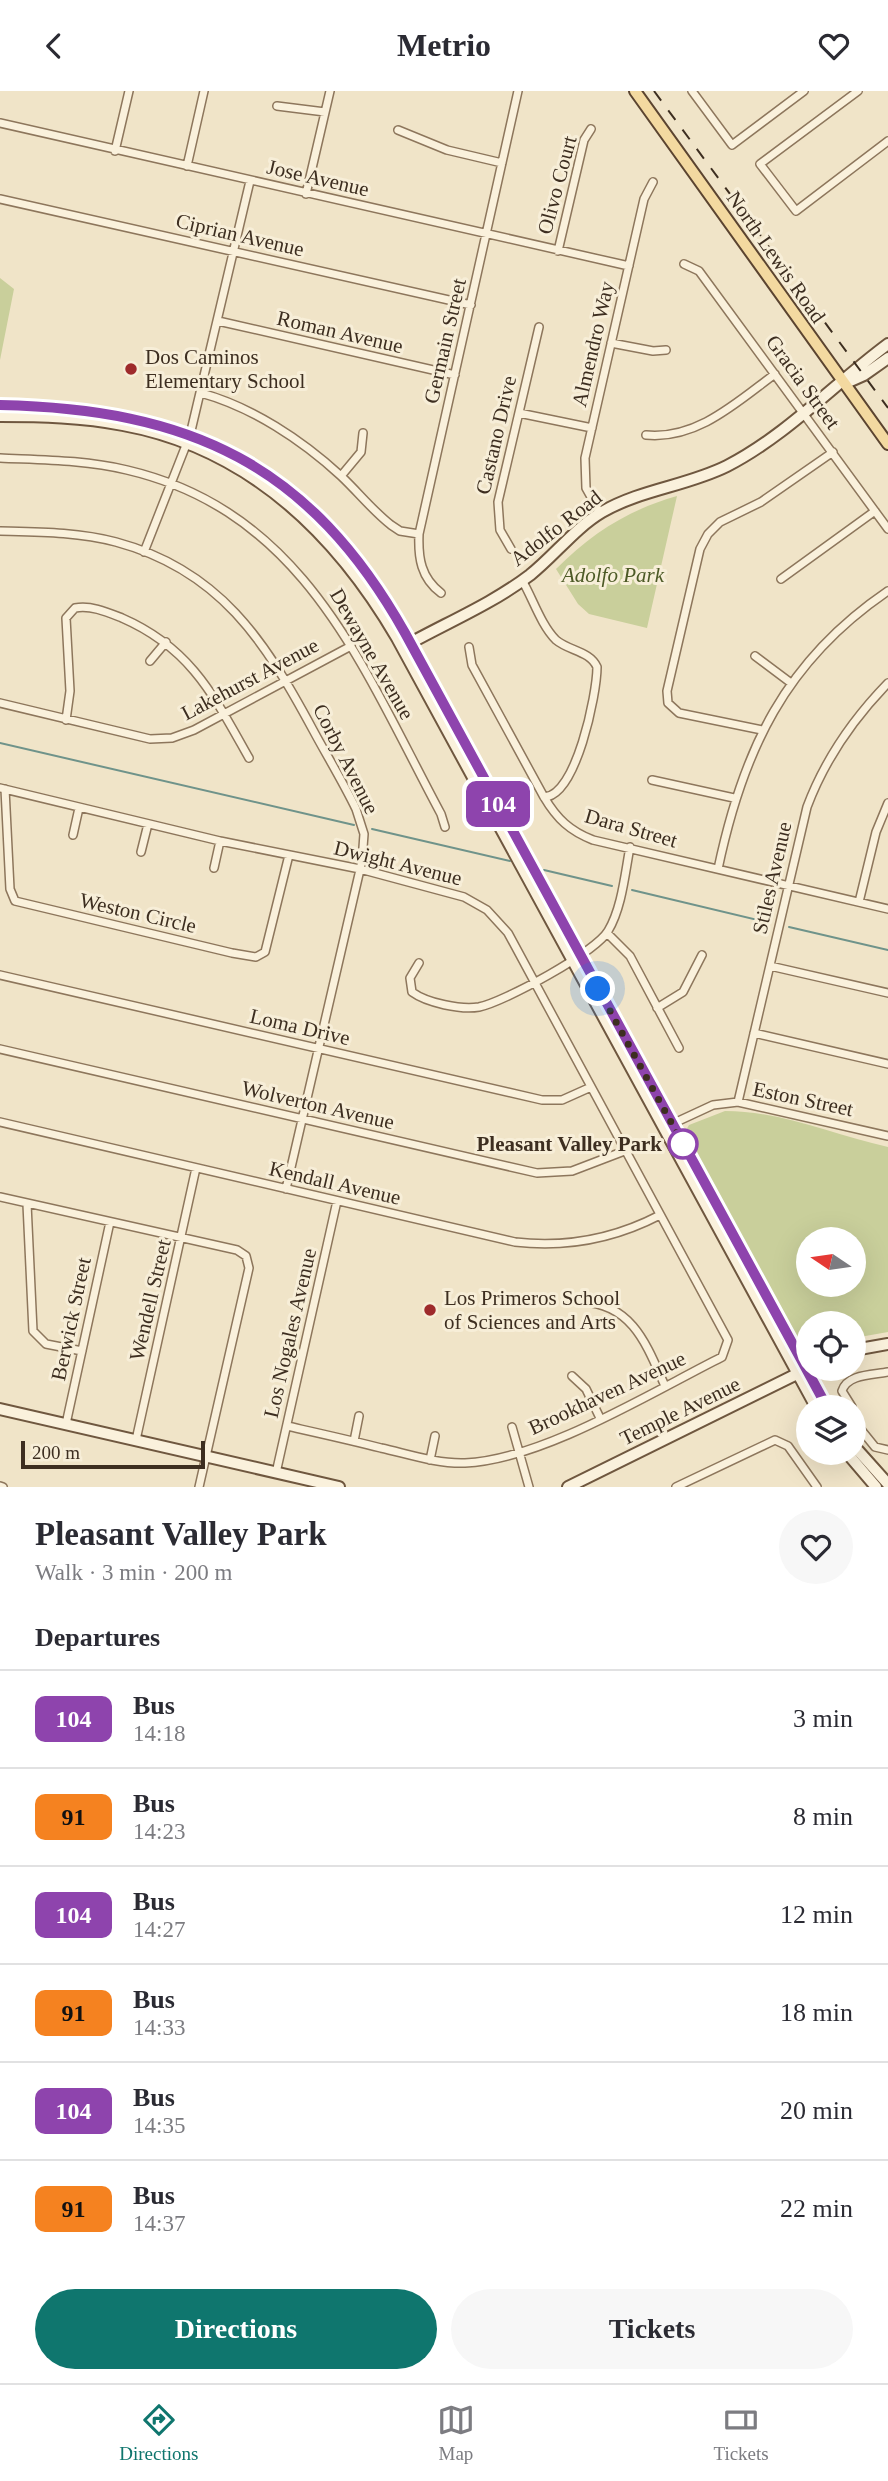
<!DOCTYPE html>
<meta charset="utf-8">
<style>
body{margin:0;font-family:Georgia,serif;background:#f7f7f7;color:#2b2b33;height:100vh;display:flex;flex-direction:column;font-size:26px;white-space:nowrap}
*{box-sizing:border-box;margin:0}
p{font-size:23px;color:#7c7c81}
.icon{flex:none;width:38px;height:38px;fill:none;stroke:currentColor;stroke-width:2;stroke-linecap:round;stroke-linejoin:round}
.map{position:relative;height:1396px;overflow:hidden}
.drawer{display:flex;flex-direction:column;background:#fff;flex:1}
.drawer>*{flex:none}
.badge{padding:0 14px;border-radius:10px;font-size:24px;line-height:46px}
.needle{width:46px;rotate:283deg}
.buttons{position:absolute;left:796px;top:1136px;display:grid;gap:14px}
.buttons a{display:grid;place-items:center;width:70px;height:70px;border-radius:50%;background:#fff;box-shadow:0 7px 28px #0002;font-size:35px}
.scale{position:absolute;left:21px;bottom:18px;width:184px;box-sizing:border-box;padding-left:7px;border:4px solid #3d2e20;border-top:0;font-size:19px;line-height:24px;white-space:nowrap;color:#3d2e20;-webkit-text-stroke:5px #f7eed8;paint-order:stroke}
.you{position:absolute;width:35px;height:35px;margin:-18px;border:5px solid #fff;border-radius:50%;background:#1a73e8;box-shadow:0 0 0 10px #1a73e833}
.map>.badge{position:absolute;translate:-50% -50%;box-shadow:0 0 0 4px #fff}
h2{padding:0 35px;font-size:26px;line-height:63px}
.round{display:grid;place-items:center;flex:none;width:74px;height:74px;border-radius:37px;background:#f7f7f7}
.headline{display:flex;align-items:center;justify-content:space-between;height:119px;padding:0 35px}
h1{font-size:33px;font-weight:700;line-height:52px}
.action{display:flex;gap:14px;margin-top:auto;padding:14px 35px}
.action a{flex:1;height:80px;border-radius:42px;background:#0f766e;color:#fff;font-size:28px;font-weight:700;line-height:80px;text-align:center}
.action a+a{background:#f7f7f7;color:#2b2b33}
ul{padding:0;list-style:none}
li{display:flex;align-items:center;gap:21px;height:98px;padding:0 35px;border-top:2px solid #e1e1e2}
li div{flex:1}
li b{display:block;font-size:26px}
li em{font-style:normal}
li .badge{min-width:77px;font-weight:700;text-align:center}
header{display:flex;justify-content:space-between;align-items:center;height:91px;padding:0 35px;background:#fff;font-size:32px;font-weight:700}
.menu{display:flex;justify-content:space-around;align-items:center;height:98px;border-top:2px solid #e1e1e2;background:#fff;font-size:19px;color:#7c7c81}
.menu a{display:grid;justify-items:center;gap:4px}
.menu .active{color:#0f766e}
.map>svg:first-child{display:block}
</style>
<header><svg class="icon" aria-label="back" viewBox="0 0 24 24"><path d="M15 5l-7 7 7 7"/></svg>Metrio<svg class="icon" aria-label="heart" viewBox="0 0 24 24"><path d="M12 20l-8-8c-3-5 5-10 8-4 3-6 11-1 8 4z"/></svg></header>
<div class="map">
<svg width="888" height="1396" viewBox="0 0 888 1396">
<rect width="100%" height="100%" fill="#f0e4c8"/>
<path fill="#c9cf9b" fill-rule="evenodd" d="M0 187 14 198 0 269Z
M677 405 647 537 589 523 578 513 556 478C592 442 628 419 677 405Z
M725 1020C782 1020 833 1044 888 1056V1241L854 1247V1232H808V1263L803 1258 685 1041 689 1034ZM808 1148H854V1194H808Z"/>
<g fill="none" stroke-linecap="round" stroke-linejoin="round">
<path stroke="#6f938a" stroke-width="2" d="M0 652 354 734
M372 738 510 770
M544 779 612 795
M632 799 770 832
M789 836 888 859"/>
<g stroke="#8d765c" stroke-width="10">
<path id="minor" d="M692 0 732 54 804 0
M858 0 760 73 796 120 888 50
M277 15 325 21
M0 32 629 175
M398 39 447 59 502 72
M115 60 129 0
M187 75 204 0
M306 103 330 0
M0 108 471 214
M558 160 584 49 591 38
M684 173 699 180 888 438
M218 230 455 284
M611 252 653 260 666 259
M201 302C252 316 302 349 341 385 358 401 373 420 391 434L400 440 419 443
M519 322 592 337
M646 344C697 349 737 311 775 283
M0 367C43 369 85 369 127 379 306 421 363 578 441 723L445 736
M341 385 361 361 363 342
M600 422 586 397 585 367 644 108 653 91
M0 440C39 441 78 441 116 451 220 479 265 550 313 639 327 665 343 691 356 718L364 743 362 770 286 1098
M511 458 500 439 498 411 539 236
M144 461 190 344 250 90
M781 488 875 420
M522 489C533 508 541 534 556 549 569 560 590 560 597 576 597 603 576 706 544 706
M441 502C421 487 418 467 419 443L518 0
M469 556 472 574 544 706C557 728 570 740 593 749L888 818
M755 565 791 592
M150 570 166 551
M0 612 150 648 172 647 194 639 351 555
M66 629 70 600 66 527 75 517C91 514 107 521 122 527 191 557 214 605 249 667
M762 639 679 622 668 612 667 600 700 458 708 443 720 431 761 411 833 361
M652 689 734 707
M0 697 220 750 360 778 464 806 487 819 508 842 728 1249 722 1266C652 1301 542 1369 465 1372 437 1373 408 1363 381 1357 350 1349 318 1342 287 1335
M5 698 10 798 15 810 232 862 256 866 265 861 289 764
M73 744 79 717
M141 761 148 733
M214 777 220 750
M718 778C743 659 785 570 888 500
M859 811 876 741 888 712
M607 842 630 865 679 957
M419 872 410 887 412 901C427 912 461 919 479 916 504 911 596 861 608 840 622 817 625 782 630 756
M770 875 888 902
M0 884 542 1009H562L591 996
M657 917 683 901 702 864
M754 942 888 973
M0 958 537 1082 572 1080 627 1059
M738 1011 807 716C825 668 852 629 888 592
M0 1031 515 1151C567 1157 614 1148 660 1124
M672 1033 713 1014 738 1011 888 1045
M0 1106 237 1159 246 1165 249 1177 199 1396
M27 1113 33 1240 46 1253 82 1260
M582 1211C633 1213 647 1255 665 1295
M572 1285 586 1298 600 1327
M852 1316 842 1300C847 1283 873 1284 888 1281
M854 1330 875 1356 888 1359
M66 1333 110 1131
M512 1336 529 1396
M136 1349 196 1077
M354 1350 359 1325
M430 1369 435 1345
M276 1382 337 1110
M0 1395 3 1396
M676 1396 775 1349 788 1355 817 1396"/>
</g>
<g stroke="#6f573f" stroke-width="14">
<path id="secondary" d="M846 292 864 284 888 267
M0 314C190 318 310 373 405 542L827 1316
M0 325C41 325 82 326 123 334 248 357 335 441 397 547L816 1316
M405 555C446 532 492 513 530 484 555 464 575 437 602 421 642 398 687 395 727 375 787 344 834 293 888 253
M854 1259 888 1253
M0 1318 339 1396
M854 1355 888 1393
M847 1362 876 1396
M568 1396 803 1280"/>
</g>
<g stroke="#5b4430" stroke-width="14">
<path id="primary" d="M635 0 888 353"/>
</g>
<use href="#minor" stroke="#faf1dc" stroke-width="7"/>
<use href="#secondary" stroke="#faf1dc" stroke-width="10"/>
<use href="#primary" stroke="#f3d9a0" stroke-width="10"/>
<path stroke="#3d2e20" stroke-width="2" stroke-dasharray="12 12" stroke-linecap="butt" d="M654 0 888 317"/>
</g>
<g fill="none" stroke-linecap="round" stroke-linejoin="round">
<g stroke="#fff" stroke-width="16">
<path id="line" d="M0 314C190 318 310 373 405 542L827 1316"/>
</g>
<use href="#line" stroke="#8e44ad" stroke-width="10"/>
<path stroke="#3d2e20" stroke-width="7" stroke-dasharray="0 12.6" d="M598 898 683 1053"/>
</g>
<g fill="#9e2a2b" stroke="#f7eed8" stroke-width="2.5">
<circle cx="131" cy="278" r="7"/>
<circle cx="430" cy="1219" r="7"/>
</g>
<circle fill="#fff" stroke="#8e44ad" stroke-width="3.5" cx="683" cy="1053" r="14"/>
<g text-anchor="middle" stroke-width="6" stroke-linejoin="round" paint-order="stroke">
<g font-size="21" fill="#3d2e20" stroke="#f7eed8">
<text transform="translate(318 87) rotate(13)" y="7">Jose Avenue</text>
<text transform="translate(557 94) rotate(-75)" y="7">Olivo Court</text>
<text transform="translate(240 144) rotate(13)" y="7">Ciprian Avenue</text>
<text transform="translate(776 166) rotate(55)" y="7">North Lewis Road</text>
<text transform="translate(340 241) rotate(13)" y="7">Roman Avenue</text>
<text transform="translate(445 250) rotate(-77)" y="7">Germain Street</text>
<text transform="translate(593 253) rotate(-77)" y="7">Almendro Way</text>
<text transform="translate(803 291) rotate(54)" y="7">Gracia Street</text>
<text transform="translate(496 344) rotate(-77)" y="7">Castano Drive</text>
<text transform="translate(556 437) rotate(-38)" y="7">Adolfo Road</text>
<text transform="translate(372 563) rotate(60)" y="7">Dewayne Avenue</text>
<text transform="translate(250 588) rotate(-28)" y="7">Lakehurst Avenue</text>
<text transform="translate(346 668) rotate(63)" y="7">Corby Avenue</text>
<text transform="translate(631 737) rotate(16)" y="7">Dara Street</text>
<text transform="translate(398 772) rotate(14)" y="7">Dwight Avenue</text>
<text transform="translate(772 787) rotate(-77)" y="7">Stiles Avenue</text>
<text transform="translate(138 822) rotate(13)" y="7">Weston Circle</text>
<text transform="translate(300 936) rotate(13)" y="7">Loma Drive</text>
<text transform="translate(803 1008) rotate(12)" y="7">Eston Street</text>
<text transform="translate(318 1014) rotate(13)" y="7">Wolverton Avenue</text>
<text transform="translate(335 1092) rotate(13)" y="7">Kendall Avenue</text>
<text transform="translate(150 1209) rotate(-77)" y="7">Wendell Street</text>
<text transform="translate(71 1228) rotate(-78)" y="7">Berwick Street</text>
<text transform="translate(290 1242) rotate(-77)" y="7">Los Nogales Avenue</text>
<text transform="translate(607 1302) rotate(-25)" y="7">Brookhaven Avenue</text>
<text transform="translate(680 1320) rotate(-26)" y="7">Temple Avenue</text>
</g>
<g font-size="21" fill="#3d2e20" stroke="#f7eed8" text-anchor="start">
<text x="145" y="273">Dos Caminos<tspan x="145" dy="24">Elementary School</tspan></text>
<text x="444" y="1214">Los Primeros School<tspan x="444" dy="24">of Sciences and Arts</tspan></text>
</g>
<g font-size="21" font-style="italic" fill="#4d5a26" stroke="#f7eed8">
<text x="613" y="491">Adolfo Park</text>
</g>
<g font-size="21" font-weight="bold" fill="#3d2e20" stroke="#f7eed8" text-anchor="end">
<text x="662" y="1060">Pleasant Valley Park</text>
</g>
</g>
</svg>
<div class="buttons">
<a><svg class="needle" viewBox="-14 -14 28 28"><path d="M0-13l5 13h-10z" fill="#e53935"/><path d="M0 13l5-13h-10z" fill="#7c7c81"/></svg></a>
<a><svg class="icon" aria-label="locate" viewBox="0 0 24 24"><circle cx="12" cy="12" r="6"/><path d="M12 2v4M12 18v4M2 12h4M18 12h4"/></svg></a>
<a><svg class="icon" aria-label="layers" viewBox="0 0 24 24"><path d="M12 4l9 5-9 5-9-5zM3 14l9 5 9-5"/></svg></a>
</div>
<div class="scale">200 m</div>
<div class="you" style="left:598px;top:898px"></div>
<b class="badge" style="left:498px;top:713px;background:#8e44ad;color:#fff">104</b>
</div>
<section class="drawer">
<div class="headline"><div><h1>Pleasant Valley Park</h1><p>Walk · 3 min · 200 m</p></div><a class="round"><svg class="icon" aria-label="heart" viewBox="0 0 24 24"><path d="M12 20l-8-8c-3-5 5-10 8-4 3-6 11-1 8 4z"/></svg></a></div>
<h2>Departures</h2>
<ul>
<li><span class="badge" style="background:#8e44ad;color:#fff">104</span><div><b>Bus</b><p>14:18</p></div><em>3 min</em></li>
<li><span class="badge" style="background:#f58220;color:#111">91</span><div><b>Bus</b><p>14:23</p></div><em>8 min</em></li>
<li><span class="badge" style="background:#8e44ad;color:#fff">104</span><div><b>Bus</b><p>14:27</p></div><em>12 min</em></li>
<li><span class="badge" style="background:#f58220;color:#111">91</span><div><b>Bus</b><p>14:33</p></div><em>18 min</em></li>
<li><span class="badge" style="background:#8e44ad;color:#fff">104</span><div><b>Bus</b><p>14:35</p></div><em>20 min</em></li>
<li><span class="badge" style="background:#f58220;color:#111">91</span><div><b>Bus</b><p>14:37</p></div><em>22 min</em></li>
</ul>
<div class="action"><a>Directions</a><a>Tickets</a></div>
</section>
<nav class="menu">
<a class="active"><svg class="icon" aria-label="directions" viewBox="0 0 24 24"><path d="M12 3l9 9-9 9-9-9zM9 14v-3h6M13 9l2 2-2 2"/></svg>Directions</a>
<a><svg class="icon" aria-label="map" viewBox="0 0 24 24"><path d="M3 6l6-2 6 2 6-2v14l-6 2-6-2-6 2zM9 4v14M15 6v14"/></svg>Map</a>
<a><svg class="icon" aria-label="tickets" viewBox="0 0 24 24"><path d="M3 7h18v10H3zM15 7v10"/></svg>Tickets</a>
</nav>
